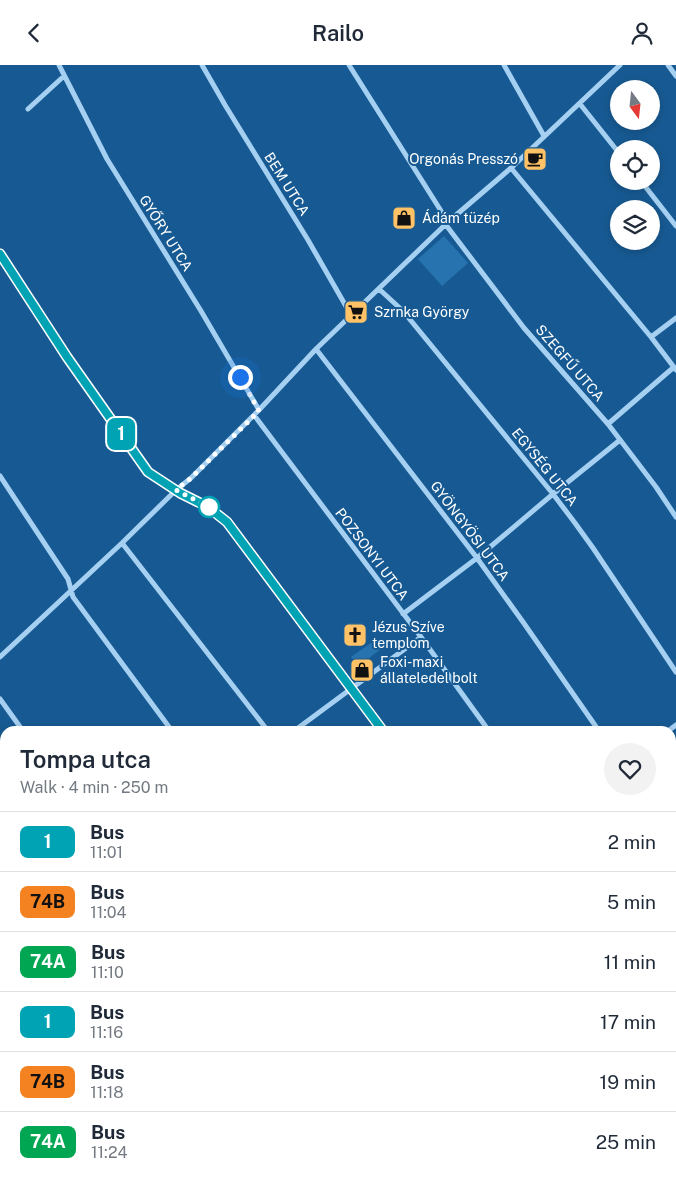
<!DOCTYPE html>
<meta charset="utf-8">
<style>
body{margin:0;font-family:"Public Sans",sans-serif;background:#f2f2f3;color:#1f2937;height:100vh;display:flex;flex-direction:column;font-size:19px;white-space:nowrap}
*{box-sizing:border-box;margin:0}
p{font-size:16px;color:#747a83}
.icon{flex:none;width:28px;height:28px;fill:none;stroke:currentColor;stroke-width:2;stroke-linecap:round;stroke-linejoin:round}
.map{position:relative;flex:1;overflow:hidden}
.drawer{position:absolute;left:0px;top:661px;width:676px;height:456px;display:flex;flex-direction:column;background:#fff;border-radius:15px 15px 0 0;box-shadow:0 2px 8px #0003}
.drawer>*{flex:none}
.badge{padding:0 10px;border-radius:8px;font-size:18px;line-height:32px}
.needle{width:32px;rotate:165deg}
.tools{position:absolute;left:610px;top:15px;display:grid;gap:10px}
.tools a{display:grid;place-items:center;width:50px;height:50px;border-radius:50%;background:#fff;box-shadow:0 2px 8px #0003;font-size:25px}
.you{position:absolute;width:25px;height:25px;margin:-12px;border:4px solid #fff;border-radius:50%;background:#1a73e8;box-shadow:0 0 0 8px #1a73e833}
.map>.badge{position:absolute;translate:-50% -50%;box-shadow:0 0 0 2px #fff}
.round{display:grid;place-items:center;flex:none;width:52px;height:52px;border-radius:26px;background:#f2f2f3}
.summary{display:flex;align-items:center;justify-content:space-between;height:85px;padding:0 20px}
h1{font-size:24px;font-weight:600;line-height:38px}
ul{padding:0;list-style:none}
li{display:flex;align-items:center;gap:15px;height:60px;padding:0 20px;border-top:1px solid #e0e1e3}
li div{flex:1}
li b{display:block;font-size:19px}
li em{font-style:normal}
li .badge{min-width:55px;font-weight:700;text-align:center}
header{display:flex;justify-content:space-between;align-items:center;height:65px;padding:0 20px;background:#fff;font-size:22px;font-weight:600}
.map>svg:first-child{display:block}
</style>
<header><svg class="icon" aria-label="back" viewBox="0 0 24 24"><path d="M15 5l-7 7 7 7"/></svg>Railo<svg class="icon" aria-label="person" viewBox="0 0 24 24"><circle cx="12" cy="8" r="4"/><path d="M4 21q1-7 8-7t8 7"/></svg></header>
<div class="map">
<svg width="676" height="1117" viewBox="0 0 676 1117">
<rect width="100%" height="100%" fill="#175a93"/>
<path fill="#2673b0" d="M444 171 468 198 442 221 418 194Z
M378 573 384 582 358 601 351 592Z
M5 922V1109L0 1111V926Z
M118 1112 194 1113 195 1117H115Z"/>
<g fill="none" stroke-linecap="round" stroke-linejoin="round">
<path stroke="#a6d0f1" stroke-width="5" d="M59 0 107 94 201 246 259 345
M202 0 225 40 308 175 351 250
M349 0 448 157
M504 0 544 71
M668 0 676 11
M580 39 619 88
M28 44 64 11
M511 103 651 272 676 305
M641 116 676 161
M446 160 524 263 608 359 656 422 676 452
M379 224 403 246 553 429 575 458 593 483 676 607
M651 272 676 253
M316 284 477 493 523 557 599 666
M254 350 421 572 489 666
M608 359 674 302
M0 411 68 514 73 532 172 666
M122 478 268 666
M403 549 477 493 553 429 620 375
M0 592 122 478 176 425 191 413 259 345 316 284 448 157 511 103 620 0
M0 634 23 666
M294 666 421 572
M668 666 676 660
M0 760 5 766
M671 771 676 778
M0 785 3 786 5 789
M0 832 5 834
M0 857 5 856
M0 893 5 899
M0 923 5 918
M671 933 676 940
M671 954 676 950
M196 1112 198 1117
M239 1112 243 1117
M352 1112 355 1117
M498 1112 501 1117
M583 1112 586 1117
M0 1113 5 1112
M486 1117 493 1112"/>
<path stroke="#a6d0f1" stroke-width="7" d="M0 189 67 292 148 407 180 428 208 442 227 457 383 666
M671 1089 676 1096"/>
<path stroke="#fff" stroke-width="1" stroke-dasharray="9 4" stroke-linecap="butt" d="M103 1117 107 1112"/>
</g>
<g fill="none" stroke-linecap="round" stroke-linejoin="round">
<g stroke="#fff" stroke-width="11">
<path id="line" d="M0 189 67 292 148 407 180 428 208 442 227 457 383 666"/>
</g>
<use href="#line" stroke="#00a3b4" stroke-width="8"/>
<path stroke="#fff" stroke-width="5" stroke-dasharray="0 9" d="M209 442 176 425 191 413 259 346 240 312"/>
</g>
<defs>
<g id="cafe-square" transform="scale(1.25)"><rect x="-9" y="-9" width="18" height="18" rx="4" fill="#ffc266" stroke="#175a93"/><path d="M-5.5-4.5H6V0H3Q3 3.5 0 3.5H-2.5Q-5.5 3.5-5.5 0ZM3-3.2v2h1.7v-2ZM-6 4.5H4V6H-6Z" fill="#111"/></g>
<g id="shop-square" transform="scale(1.25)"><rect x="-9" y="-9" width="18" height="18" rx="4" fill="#ffc266" stroke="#175a93"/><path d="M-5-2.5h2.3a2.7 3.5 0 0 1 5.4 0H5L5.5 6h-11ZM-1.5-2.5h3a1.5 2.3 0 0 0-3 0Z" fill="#111"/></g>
<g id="supermarket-square" transform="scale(1.25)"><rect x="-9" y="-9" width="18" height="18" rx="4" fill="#ffc266" stroke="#175a93"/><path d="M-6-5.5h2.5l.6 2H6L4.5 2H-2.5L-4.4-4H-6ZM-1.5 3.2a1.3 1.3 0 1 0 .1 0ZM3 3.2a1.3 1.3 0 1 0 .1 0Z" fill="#111"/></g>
<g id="church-square" transform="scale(1.25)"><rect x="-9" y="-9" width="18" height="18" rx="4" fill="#ffc266" stroke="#175a93"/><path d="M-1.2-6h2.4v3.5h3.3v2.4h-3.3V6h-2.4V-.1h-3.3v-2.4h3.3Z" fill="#111"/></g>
</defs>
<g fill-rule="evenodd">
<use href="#cafe-square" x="535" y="94"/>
<use href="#shop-square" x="404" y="153"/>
<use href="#supermarket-square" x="356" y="247"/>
<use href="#church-square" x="355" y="570"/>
<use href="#shop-square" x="362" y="605"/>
</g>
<circle fill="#fff" stroke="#00a3b4" stroke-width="2.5" cx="209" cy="442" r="10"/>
<g text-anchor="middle" stroke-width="4" stroke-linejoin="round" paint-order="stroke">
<g font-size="14" fill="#fff" stroke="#175a93" text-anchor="start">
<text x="518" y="99" text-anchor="end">Orgonás Presszó</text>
<text x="422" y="158">Ádám tüzép</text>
<text x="374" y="252">Szrnka György</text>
<text x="372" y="567">Jézus Szíve<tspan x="372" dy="16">templom</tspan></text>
<text x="380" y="602">Foxi-maxi<tspan x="380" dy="16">állateledel bolt</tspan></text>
</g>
<g font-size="14" fill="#fff" stroke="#175a93">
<text transform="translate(287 119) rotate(58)" y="5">BEM UTCA</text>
<text transform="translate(166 168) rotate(58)" y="5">GYŐRY UTCA</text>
<text transform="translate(570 298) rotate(49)" y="5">SZEGFŰ UTCA</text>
<text transform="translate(545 402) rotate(51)" y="5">EGYSÉG UTCA</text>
<text transform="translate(470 466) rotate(53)" y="5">GYÖNGYÖSI UTCA</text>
<text transform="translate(372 489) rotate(53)" y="5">POZSONYI UTCA</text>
</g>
</g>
</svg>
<div class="tools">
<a><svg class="needle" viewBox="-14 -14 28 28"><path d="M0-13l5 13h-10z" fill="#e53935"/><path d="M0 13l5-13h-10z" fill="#747a83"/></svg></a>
<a><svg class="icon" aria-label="locate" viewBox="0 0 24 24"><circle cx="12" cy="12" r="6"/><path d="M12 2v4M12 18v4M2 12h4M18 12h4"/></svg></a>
<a><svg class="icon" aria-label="layers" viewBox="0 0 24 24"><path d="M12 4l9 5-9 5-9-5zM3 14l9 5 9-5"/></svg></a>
</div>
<div class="you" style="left:240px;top:312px"></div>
<b class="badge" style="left:121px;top:369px;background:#00a3b4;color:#fff">1</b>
<section class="drawer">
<div class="summary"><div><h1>Tompa utca</h1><p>Walk · 4 min · 250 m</p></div><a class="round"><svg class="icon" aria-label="heart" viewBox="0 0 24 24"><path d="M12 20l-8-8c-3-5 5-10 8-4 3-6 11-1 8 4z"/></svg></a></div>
<ul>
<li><span class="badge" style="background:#00a3b4;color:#fff">1</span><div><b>Bus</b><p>11:01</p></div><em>2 min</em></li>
<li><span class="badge" style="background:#f58220;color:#111">74B</span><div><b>Bus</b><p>11:04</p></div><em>5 min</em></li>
<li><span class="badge" style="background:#00a651;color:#fff">74A</span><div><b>Bus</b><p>11:10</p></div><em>11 min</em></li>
<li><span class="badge" style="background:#00a3b4;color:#fff">1</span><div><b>Bus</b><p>11:16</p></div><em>17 min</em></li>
<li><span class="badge" style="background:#f58220;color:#111">74B</span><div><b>Bus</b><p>11:18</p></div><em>19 min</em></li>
<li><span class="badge" style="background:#00a651;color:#fff">74A</span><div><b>Bus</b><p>11:24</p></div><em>25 min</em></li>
</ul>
</section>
</div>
